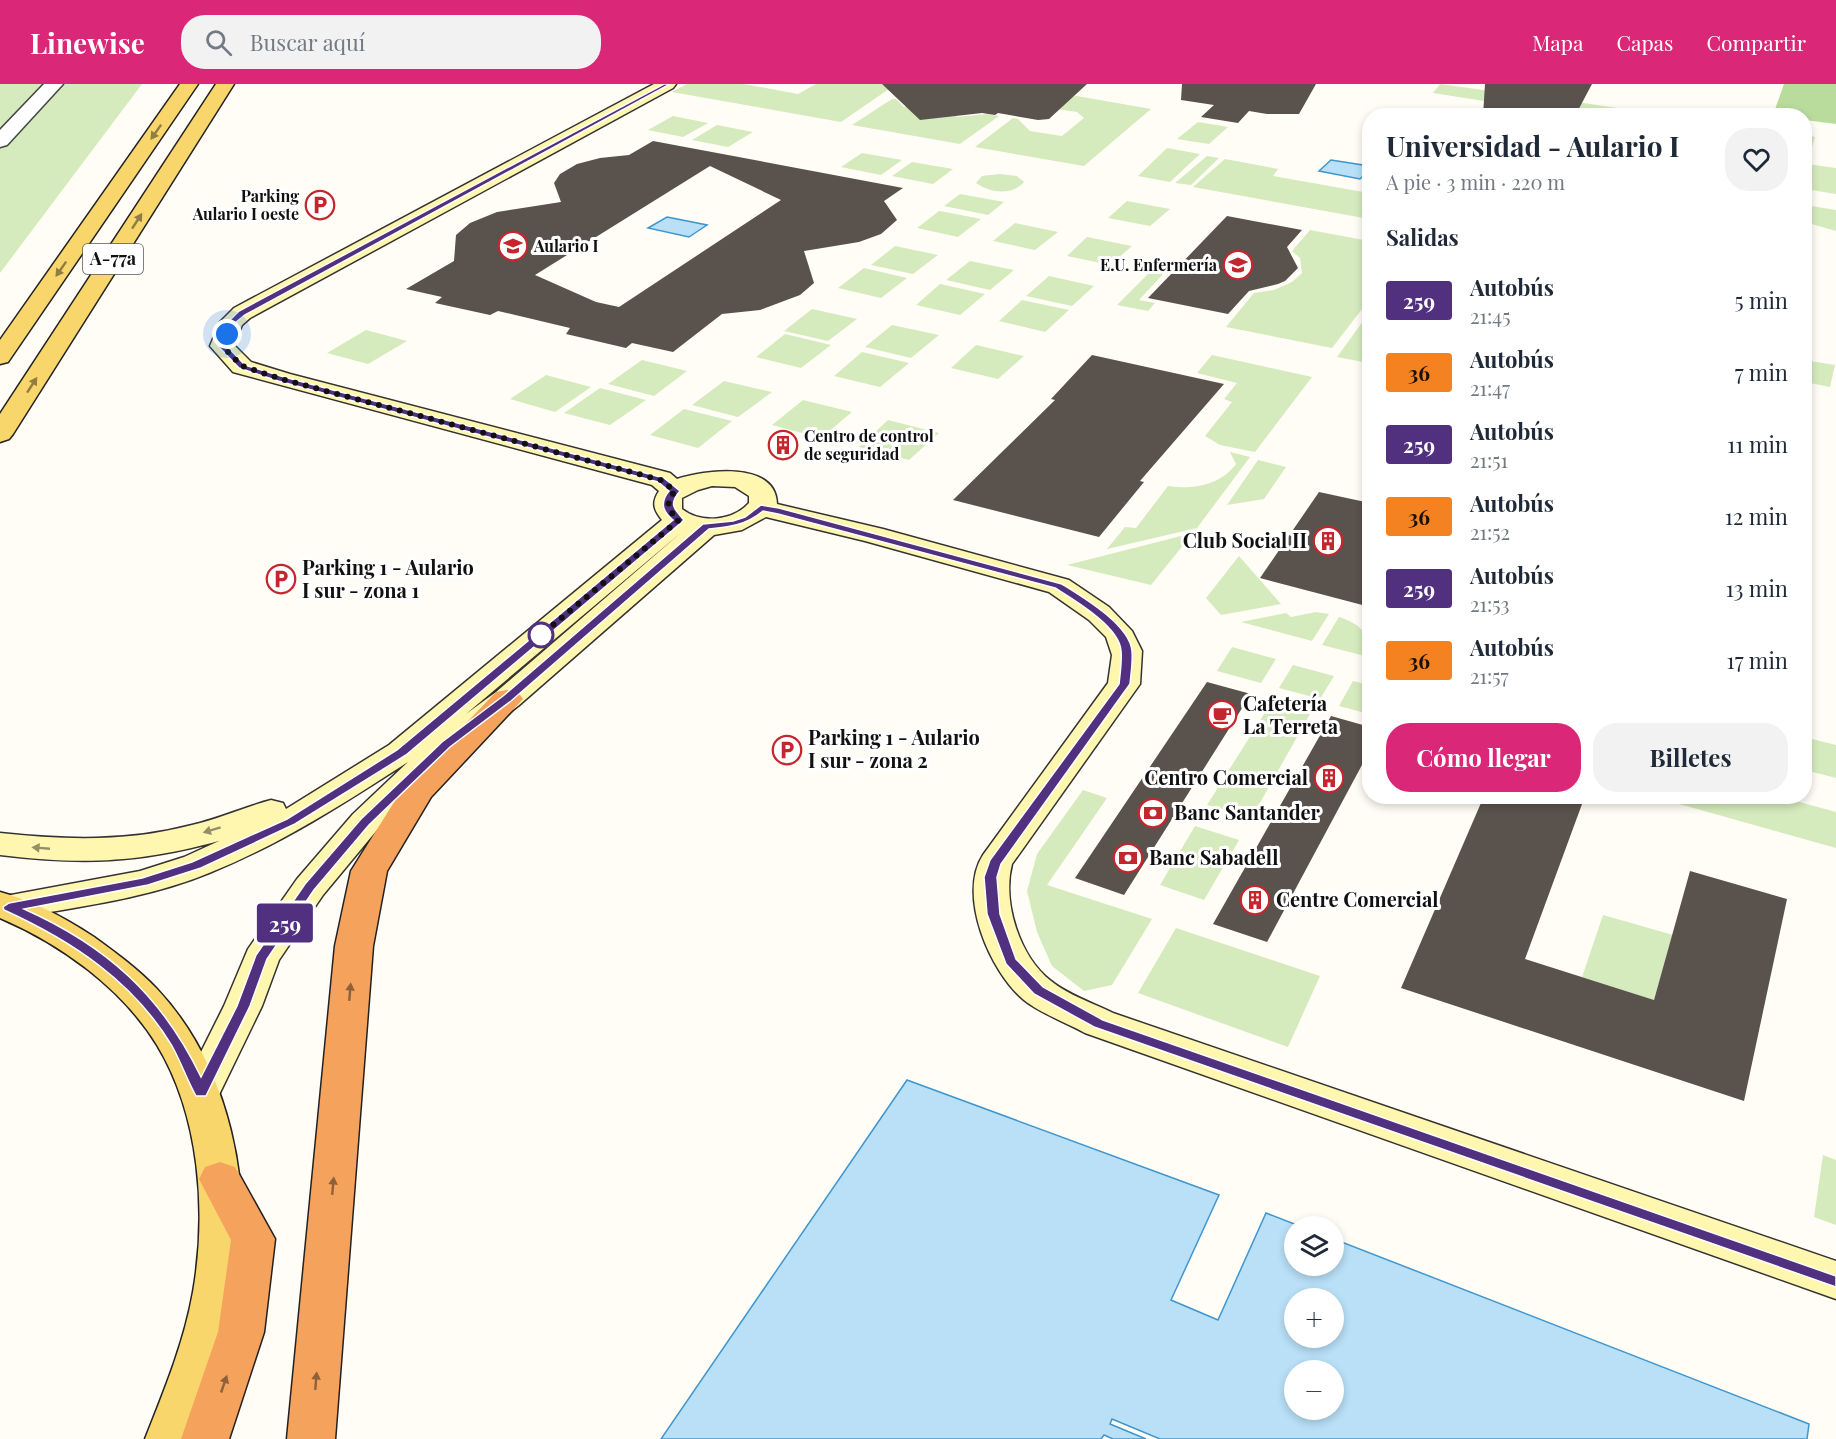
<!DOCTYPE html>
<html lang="es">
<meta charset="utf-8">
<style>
body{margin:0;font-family:"Playfair Display",serif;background:#f2f2f3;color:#1f2937;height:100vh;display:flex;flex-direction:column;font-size:22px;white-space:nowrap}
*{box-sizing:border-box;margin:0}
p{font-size:20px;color:#747a83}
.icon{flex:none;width:33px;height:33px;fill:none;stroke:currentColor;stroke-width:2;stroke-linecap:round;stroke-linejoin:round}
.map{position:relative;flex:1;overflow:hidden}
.drawer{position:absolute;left:1362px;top:24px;width:450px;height:696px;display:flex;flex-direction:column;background:#fff;border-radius:24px;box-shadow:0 3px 9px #0003}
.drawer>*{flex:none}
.badge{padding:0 12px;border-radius:4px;font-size:21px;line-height:39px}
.controls{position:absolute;left:1284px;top:1132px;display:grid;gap:12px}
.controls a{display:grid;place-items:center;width:60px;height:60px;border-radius:50%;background:#fff;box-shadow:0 3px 9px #0003;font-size:30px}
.you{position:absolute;width:30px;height:30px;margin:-15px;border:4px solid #fff;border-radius:50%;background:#1a73e8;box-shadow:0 0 0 9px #1a73e833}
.map>.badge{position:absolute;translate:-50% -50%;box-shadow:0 0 0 3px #fff}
h2{padding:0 24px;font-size:22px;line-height:54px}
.round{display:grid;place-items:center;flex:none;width:63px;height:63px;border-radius:24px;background:#f2f2f3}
.head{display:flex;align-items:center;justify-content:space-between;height:102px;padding:0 24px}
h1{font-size:28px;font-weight:700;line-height:45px}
.primary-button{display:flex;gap:12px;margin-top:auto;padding:12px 24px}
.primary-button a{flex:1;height:69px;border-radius:24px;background:#db2777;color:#fff;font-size:24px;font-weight:700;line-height:69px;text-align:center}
.primary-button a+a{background:#f2f2f3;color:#1f2937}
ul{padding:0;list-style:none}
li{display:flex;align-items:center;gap:18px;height:72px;padding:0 24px}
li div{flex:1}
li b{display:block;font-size:22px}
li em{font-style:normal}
li .badge{min-width:66px;font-weight:700;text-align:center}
header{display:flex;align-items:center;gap:36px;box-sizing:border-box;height:84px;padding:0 30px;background:#db2777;color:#fff}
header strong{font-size:28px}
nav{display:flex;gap:33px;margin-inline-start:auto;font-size:21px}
.search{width:420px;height:54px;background:#f2f2f3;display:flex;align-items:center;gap:15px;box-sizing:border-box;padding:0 21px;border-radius:24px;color:#747a83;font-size:22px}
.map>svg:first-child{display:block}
</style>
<header>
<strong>Linewise</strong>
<div class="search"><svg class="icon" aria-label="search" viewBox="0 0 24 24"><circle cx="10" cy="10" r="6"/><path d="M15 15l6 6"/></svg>Buscar aquí</div>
<nav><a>Mapa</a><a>Capas</a><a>Compartir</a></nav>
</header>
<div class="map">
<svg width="1836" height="1355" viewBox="0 0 1836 1355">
<rect width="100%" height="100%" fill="#fffdf5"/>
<path fill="#d5ebbd" d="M0 0H142L0 189Z
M687 0H744L798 10 816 0H882L889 5 841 38 672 8Z
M1440 0 1490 7 1484 17 1433 9Z
M1077 12 1151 25 1084 82 975 63 1013 34 1018 35 1030 47 1062 52 1084 34 1077 28 1044 23 1050 16Z
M892 15H896L904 23 929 20 960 30 956 33 987 30 999 32 960 60 852 41Z
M1555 15 1625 25 1621 31 1597 32 1549 24Z
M673 32 708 39 683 53 648 46Z
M1198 38 1228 43 1209 60 1177 55Z
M717 41 753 48 728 63 692 56Z
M1805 51 1815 53 1807 80 1836 84V110L1805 105Z
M1167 64 1200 70 1170 98 1138 92Z
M862 69 902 76 881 91 841 83Z
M1207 72 1219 74 1191 101 1175 99Z
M1225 75 1278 85 1273 92 1369 109V135L1193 103Z
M912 78 953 85 933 100 892 92Z
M999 90 1017 92 1024 98C1012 112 990 109 976 99L982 92Z
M960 110 1004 118 988 131 944 122Z
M1127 117 1170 125 1150 142 1108 134Z
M1805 121 1836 126V147L1805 138Z
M939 127H940L981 135 958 153 917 144Z
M1015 139 1058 148 1035 166 993 157Z
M1310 146 1369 157V216L1332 264 1226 243 1254 209 1274 206 1292 198 1302 189 1300 174 1292 167Z
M1087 153 1132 162 1110 181 1067 172Z
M895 162 938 171 913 190 871 181Z
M970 177 1014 186 990 206 946 196Z
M864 184 907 194 881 214 838 204Z
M1151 187 1164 189 1139 216 1155 219 1148 227 1117 221Z
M1049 192 1094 202 1072 222 1026 212Z
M940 200 985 210 960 231 916 221Z
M1022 216 1069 226 1045 248 999 237Z
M812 225 857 235 828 257 784 247Z
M1369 229V269L1363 278 1337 273Z
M892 241 939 251 911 274 865 263Z
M366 246 407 257 368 280 327 269Z
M785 250 831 261 801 284 756 273Z
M976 261 1024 272 998 295 951 284Z
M862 268 909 279 880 303 834 292Z
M1212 271 1312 293 1255 368 1220 361 1205 352 1232 318 1224 315 1237 299 1197 289Z
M642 276 687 287 654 312 608 300Z
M1804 276 1835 281 1830 303 1805 298Z
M546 291 591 303 555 328 510 315Z
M724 297 772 308 738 333 692 321Z
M600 304 646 316 610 341 564 329Z
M803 316 852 328 821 354 772 341Z
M684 325 732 337 698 364 650 351Z
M888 336 939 349 909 376 859 363Z
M1230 368 1250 373 1197 444 1107 465 1125 443 1136 444 1168 402C1192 406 1221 401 1236 380Z
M1258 376 1286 383 1264 415 1227 421Z
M1193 449 1151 501 1067 481Z
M1239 472 1281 520 1221 531 1206 514Z
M1316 528 1329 530 1312 557 1241 538 1286 529 1291 533Z
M1339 533C1361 540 1370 550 1369 573L1322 561Z
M1232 563 1276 575 1261 599 1217 587Z
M1293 581 1334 592 1320 615 1279 604Z
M1353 597 1369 601V630L1339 622Z
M1271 619 1310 630 1252 733 1207 721Z
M1804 653 1836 661V694L1805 686Z
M1083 706 1107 714 1047 801 1152 835 1112 901 1084 907 1052 882 1037 848 1027 807 1037 770Z
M1666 713H1781L1836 728V764L1665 716Z
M1195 742 1239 756 1204 816 1160 801Z
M1603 831 1673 851 1654 916 1582 893Z
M1176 844 1320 892 1288 963 1138 909Z
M1823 1071 1836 1076V1141L1814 1133Z"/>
<path fill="#b9dc9c" d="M1784 0H1836V40L1805 36 1804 32 1773 31Z"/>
<path fill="#b9e0f7" stroke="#3f96cf" stroke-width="1.5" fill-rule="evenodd" d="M1331 76 1369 82V86L1360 95 1319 87Z
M667 133 707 141 689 153 648 144Z
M907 996 1219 1111 1171 1216 1218 1236 1266 1129 1302 1143H1294V1182H1334V1155L1809 1340 1807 1355H1160L1112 1335 1110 1340 1146 1355H1113L1104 1351 1101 1355H661ZM1294 1215H1334V1254H1294ZM1294 1287H1334V1326H1294Z"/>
<path fill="#5a524d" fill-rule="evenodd" d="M882 0H1087L1049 35 1038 36 998 29 995 31 982 29 920 36Z
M1182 0H1316L1299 30H1267L1249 27 1238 39 1201 33 1214 21 1181 16Z
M1485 0H1592L1575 32H1483Z
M653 57 903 104 884 117 897 136 881 150 859 158 804 167 814 199 800 211 760 226 722 230 673 268 632 259 626 264 566 250 570 244 498 227 490 231 435 219 442 213 406 205 454 177 456 151 470 139 497 128 561 118 554 99 560 90 577 80 600 74 629 71ZM710 82 781 116 619 223 596 218 535 191Z
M1227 132 1302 146 1287 163 1298 184 1285 197 1278 200 1249 207 1228 230 1148 214Z
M1092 271 1224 300 1140 397 1144 398 1099 453 953 416 1055 316 1051 315Z
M1319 408 1370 419V523L1260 494Z
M1207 598 1251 610 1124 811 1075 794Z
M1331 632 1370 643V666L1267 858 1213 840Z
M1484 712H1585L1525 875 1654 916 1690 787 1787 815 1744 1017 1401 904Z"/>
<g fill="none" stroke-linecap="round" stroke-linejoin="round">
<g stroke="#444" stroke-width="3">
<path id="street" d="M44 0H63L7 61 0 63V46Z"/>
</g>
<g stroke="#333" stroke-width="3">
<path id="secondary" d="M654 0H676L673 4 250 234 242 241 234 261 251 278 290 290 670 389 677 395C703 386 776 376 777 420L883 445 1069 496 1109 523 1132 547 1142 567 1140 600 1012 780C1002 819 1020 873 1051 897 1068 911 1093 919 1113 929L1836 1177V1215L1085 949C1067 939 1040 929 1024 916 990 888 957 811 983 771L1108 599 1112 571 1106 553 1089 536 1049 508 865 457 766 433 742 446 714 451 518 622 458 667 377 746 323 811 279 876 262 922 215 1019 201 1023 187 1019 181 1008 224 922 248 865 297 795 353 730 408 678C343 720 281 760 209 789 146 815 76 823 9 835L0 833V813L140 787 184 773 219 757C138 779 82 781 0 771V749C65 756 128 758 192 741 219 735 244 723 271 716L283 719 286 725 389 661 662 436C654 426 651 419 659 407L652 401 233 288 210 262 220 238 234 224ZM712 402 735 403 749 412V419C733 437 701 440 682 425V414L698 406ZM683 447 496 608 466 630Z"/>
</g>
<g stroke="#222" stroke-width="3">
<path id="primary" d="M180 0H198L8 278 0 280V256Z
M216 0H234L13 350 9 355 0 358V330Z
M0 808C34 817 65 834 94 853 116 869 138 885 157 905 231 984 253 1103 238 1207 230 1258 211 1307 193 1355H145C164 1307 184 1259 193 1208 207 1128 200 1032 157 961 122 904 61 860 0 834Z"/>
</g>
<g stroke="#222" stroke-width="3">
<path id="highway" d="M507 606 518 608 523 615 431 713 387 787 373 862 335 1355H287L335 862 351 787 401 707 496 608Z
M220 1078 235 1083 275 1155 264 1248 229 1355H181L218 1248 231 1156 199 1095 205 1083Z"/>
</g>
<use href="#street" fill="#fff" fill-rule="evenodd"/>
<use href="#secondary" fill="#fff6b0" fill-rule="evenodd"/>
<use href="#primary" fill="#f9d66b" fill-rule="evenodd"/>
<use href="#highway" fill="#f5a25d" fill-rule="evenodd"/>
</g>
<defs><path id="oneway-solid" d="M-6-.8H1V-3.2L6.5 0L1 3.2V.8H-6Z" transform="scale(1.5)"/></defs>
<g fill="#917d42">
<use href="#oneway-solid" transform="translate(156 48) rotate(125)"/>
<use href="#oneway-solid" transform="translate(137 137) rotate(-57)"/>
<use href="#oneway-solid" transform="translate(61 185) rotate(125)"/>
<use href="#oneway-solid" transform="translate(32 301) rotate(-57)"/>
</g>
<g fill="#948f68">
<use href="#oneway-solid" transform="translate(212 746) rotate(163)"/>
<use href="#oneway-solid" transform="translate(41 764) rotate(-175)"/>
</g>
<g fill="#8e613b">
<use href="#oneway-solid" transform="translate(350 908) rotate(-85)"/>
<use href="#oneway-solid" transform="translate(333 1102) rotate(-85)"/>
<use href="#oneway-solid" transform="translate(316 1297) rotate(-85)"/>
<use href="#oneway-solid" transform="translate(224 1300) rotate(-71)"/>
</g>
<path fill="#513080" stroke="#fff" stroke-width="1.5" d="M664 0H670L245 231 235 239 226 261 245 281 284 293 664 394 680 407C669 420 673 424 684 436L682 438 406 671 295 740 201 784 148 801 24 825C107 862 162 912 201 993L237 922 256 871 305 800 361 735 442 658 503 612 703 440 733 437 745 433 761 421 779 424 1062 500C1083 513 1130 541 1132 567 1133 578 1131 590 1130 600L1001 780 997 793 1000 830 1016 875 1043 903 1103 936 1836 1192V1203L1094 943 1034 910 1006 880 987 830 984 793 990 776 1119 600C1120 590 1122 578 1121 567 1120 543 1074 516 1055 504L778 430 763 427C746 441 730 443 709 445L511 617 450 663 369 741 314 806 267 875 250 922 206 1012H196C187 996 181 978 172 962 133 897 72 857 4 826L3 823 9 819 142 794 192 778 287 735 397 666 673 436C662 427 660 418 669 407L658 398 278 297 239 284 218 262 228 238 239 227Z"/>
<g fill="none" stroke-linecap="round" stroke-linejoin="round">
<path stroke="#111" stroke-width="6" stroke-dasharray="0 10.8" d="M227 250 222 262 242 282 281 295 661 396 675 407C665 419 667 426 679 436L541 551"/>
</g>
<defs>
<g id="parking-ring" transform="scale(1.5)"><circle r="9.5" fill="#fff" stroke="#c4262e" stroke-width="1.5"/><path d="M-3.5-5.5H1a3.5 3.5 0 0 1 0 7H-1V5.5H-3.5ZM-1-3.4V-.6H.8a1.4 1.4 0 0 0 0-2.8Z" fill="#c4262e"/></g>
<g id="university-ring" transform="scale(1.5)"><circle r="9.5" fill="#fff" stroke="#c4262e" stroke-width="1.5"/><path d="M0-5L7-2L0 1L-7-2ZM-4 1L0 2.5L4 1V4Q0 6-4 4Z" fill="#c4262e"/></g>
<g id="building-ring" transform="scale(1.5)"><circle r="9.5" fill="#fff" stroke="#c4262e" stroke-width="1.5"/><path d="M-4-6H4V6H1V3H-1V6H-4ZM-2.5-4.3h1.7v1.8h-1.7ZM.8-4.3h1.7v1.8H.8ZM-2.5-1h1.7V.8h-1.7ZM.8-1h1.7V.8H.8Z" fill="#c4262e"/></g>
<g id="cafe-ring" transform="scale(1.5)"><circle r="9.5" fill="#fff" stroke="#c4262e" stroke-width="1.5"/><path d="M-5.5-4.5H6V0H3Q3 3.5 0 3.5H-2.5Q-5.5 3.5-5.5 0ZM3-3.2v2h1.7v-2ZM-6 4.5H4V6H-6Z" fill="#c4262e"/></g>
<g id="bank-ring" transform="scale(1.5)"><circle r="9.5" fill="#fff" stroke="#c4262e" stroke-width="1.5"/><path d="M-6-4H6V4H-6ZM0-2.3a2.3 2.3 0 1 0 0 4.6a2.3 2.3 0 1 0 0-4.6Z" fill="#c4262e"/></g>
</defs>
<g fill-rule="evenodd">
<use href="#parking-ring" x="320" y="121"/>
<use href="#university-ring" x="513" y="162"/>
<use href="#university-ring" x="1238" y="181"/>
<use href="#building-ring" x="783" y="361"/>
<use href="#building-ring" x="1328" y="457"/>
<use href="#parking-ring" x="281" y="495"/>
<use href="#cafe-ring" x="1222" y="631"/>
<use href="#parking-ring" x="787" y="666"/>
<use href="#building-ring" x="1329" y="694"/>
<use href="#bank-ring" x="1153" y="729"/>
<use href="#bank-ring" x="1128" y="774"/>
<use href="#building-ring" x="1255" y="816"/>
</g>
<circle fill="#fff" stroke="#513080" stroke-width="3" cx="541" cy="551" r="12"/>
<g text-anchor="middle" stroke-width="6" stroke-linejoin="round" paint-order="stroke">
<g font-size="16" font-weight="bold" fill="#111" stroke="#fff" text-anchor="end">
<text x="299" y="118">Parking<tspan x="299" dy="18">Aulario I oeste</tspan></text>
<text x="534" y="168" text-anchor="start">Aulario I</text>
<text x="1217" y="187">E.U. Enfermería</text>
<text x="804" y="358" text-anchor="start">Centro de control<tspan x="804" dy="18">de seguridad</tspan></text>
</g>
<rect fill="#fff" stroke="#585858" stroke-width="1.5" x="83" y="160" width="60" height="30" rx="4.5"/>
<g font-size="18" font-weight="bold" fill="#111">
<text x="113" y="181">A-77a</text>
</g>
<g font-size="20" font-weight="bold" fill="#111" stroke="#fff" text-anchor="start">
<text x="1307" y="464" text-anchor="end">Club Social II</text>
<text x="302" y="491">Parking 1 - Aulario<tspan x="302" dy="23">I sur - zona 1</tspan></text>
<text x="1243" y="627">Cafetería<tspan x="1243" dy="23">La Terreta</tspan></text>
<text x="808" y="661">Parking 1 - Aulario<tspan x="808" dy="23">I sur - zona 2</tspan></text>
<text x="1308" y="701" text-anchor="end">Centro Comercial</text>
<text x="1174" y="736">Banc Santander</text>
<text x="1149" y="781">Banc Sabadell</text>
<text x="1276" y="823">Centre Comercial</text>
</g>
</g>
</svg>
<div class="controls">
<a><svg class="icon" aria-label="layers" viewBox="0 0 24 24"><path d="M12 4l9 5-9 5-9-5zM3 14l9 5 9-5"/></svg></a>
<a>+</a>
<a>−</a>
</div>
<div class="you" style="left:227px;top:250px"></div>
<b class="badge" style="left:285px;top:839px;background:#513080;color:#fff">259</b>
<section class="drawer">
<div class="head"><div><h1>Universidad - Aulario I</h1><p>A pie · 3 min · 220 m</p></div><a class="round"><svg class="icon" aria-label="heart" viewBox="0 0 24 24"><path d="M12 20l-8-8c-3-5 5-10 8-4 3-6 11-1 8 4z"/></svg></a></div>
<h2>Salidas</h2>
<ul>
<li><span class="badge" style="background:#513080;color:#fff">259</span><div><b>Autobús</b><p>21:45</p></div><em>5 min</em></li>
<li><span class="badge" style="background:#f58220;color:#111">36</span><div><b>Autobús</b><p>21:47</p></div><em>7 min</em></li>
<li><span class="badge" style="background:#513080;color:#fff">259</span><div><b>Autobús</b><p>21:51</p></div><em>11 min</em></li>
<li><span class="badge" style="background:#f58220;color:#111">36</span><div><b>Autobús</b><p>21:52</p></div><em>12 min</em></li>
<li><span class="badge" style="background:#513080;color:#fff">259</span><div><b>Autobús</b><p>21:53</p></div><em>13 min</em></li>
<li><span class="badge" style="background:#f58220;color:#111">36</span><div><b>Autobús</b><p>21:57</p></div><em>17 min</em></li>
</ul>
<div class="primary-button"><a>Cómo llegar</a><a>Billetes</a></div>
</section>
</div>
